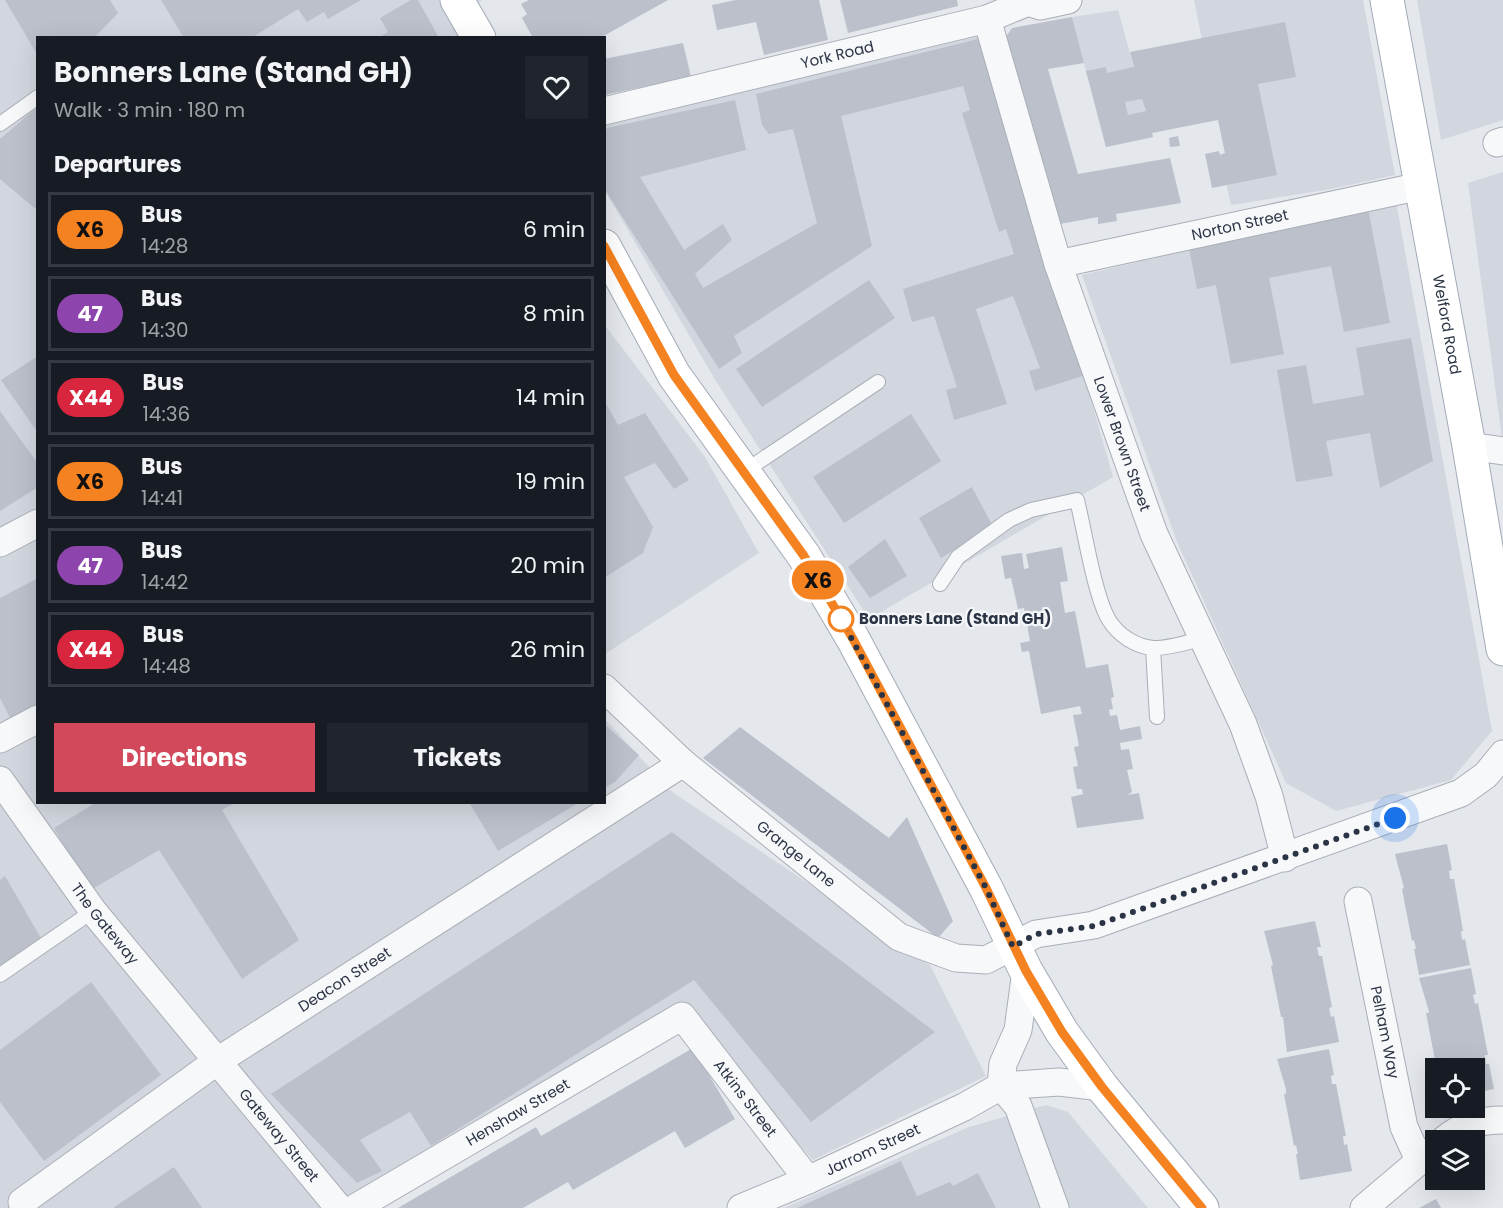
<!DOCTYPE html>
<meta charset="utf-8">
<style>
body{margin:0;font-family:Poppins,sans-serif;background:#20242c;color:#f1f3f6;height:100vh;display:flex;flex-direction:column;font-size:22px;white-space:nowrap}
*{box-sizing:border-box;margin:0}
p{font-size:20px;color:#9ea1a6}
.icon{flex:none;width:33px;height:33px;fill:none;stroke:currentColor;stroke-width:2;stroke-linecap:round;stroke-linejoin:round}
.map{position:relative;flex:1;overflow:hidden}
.details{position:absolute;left:36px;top:36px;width:570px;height:768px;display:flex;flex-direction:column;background:#171b24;border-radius:0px;box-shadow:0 6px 24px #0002}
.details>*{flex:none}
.badge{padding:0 12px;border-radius:20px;font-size:21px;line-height:39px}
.controls{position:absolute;left:1425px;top:1058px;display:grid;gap:12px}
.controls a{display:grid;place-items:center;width:60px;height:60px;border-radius:0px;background:#171b24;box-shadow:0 6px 24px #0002;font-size:30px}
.you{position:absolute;width:30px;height:30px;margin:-15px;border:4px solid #fff;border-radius:50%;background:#1a73e8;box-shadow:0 0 0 9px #1a73e833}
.map>.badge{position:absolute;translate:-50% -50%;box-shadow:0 0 0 3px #fff}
h2{padding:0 18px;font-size:22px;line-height:54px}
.round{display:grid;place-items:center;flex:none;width:63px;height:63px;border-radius:0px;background:#20242c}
.head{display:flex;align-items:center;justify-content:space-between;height:102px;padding:0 18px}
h1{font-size:28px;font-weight:700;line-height:45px}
.button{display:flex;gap:12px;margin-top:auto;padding:12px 18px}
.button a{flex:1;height:69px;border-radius:0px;background:#d1495b;color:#fff;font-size:24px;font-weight:700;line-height:69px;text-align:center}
.button a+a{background:#20242c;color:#f1f3f6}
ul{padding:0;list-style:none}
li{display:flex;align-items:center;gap:18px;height:75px;margin:0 12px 9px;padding:0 6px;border:3px solid #363941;border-radius:0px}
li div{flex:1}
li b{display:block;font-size:22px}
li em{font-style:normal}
li .badge{min-width:66px;font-weight:700;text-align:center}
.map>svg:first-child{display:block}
</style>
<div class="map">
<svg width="1503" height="1208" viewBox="0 0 1503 1208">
<rect width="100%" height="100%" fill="#e4e7ec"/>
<path fill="#d2d6de" d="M0 0H483L479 2 491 37 38 38V802H604L605 719 671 791 930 965 986 1076 813 1160 681 1016 338 1208H0Z
M1194 0H1363L1395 175 1331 189 1231 205 1220 155 1225 153Z
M1417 0H1503V120L1441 140Z
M1118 10 1153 137 1106 147 1072 17Z
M985 27 1113 477 869 619 714 378 605 191 604 115Z
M1503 172V446L1468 183Z
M1396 202 1492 731 1451 780 1336 811 1286 783 1177 542 1082 275Z
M604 324 705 457 759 553 605 654Z
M1046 1105 1068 1112 1148 1208H784L969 1127Z"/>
<path fill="#bbc0ca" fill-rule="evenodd" d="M5 0H110L118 13 94 38H38V56Z
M161 0H361L328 19 324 12 307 22 298 9 251 38H184Z
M411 0H418L439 38H378L388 32 380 18Z
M529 0H668L600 38H533L522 18 527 14 521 4Z
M736 0H819L828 40 764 55 756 22 717 30 712 5Z
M840 0H957L958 6 848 33Z
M1072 17 1084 63 1048 69 1078 174 1170 158 1181 203 1116 214 1117 221 1098 224V217L1060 224 1004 40 1012 28Z
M1285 22 1296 77 1258 84 1277 175 1212 188 1205 154 1219 151 1220 155 1225 153 1218 120 1152 133 1153 137 1106 147 1086 71 1106 67 1107 73 1134 67 1130 52ZM1142 99 1146 111 1128 115 1125 102Z
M978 39 982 40 1089 374 1035 391 1029 371 1040 368 1013 296 976 309 1007 404 954 420 946 390 957 387 934 316 912 322 903 289 1014 254 1006 229 999 232 962 113 970 110 963 86 841 116 872 246 734 336 742 353 719 369 604 188V135L607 128 735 100 746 150 640 177 684 250 723 224 732 240 695 274 703 288 817 223 793 129 769 134 762 125 756 94Z
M683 43 691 77 604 95V59Z
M35 109 38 112V211L0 179V139Z
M1178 136 1180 146 1170 147 1169 138Z
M1368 208 1390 323 1344 332 1331 266 1269 278 1284 354 1231 364 1216 285 1197 289 1188 243Z
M869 280 895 318 762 407 736 369Z
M1411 338 1433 461 1380 488 1370 433 1326 441 1333 476 1296 482 1277 370 1306 365 1313 404 1364 395 1356 348Z
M38 356V433L1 380Z
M604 400 618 425 645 413 689 480 674 489 655 463 624 477 653 527 643 553 604 578Z
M0 411 38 464V487L0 511Z
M911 414 941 461 844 523 813 477Z
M972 487 993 527 941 558 919 518Z
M885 539 907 576 870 598 848 567Z
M1062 547 1068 581 1060 582 1065 613 1075 611 1086 668 1108 664 1114 697 1111 698 1113 709 1109 710 1110 716 1117 715 1120 730 1140 726 1142 739 1120 743 1121 750 1129 749 1133 769 1127 770 1132 792 1127 795 1139 793 1144 819 1077 828 1071 797 1083 794 1082 789H1077L1073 767 1078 766 1074 747 1079 746 1073 715 1082 714 1080 706 1041 714 1029 651 1022 652 1020 643 1030 641 1024 608 1018 609 1011 578 1005 579 1001 556 1022 553 1024 569 1029 568 1026 554Z
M38 578V706L11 720 0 698V598Z
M604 724 639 755 615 782 604 788Z
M740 727 889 838 907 817 953 921 938 938 703 758Z
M97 802H236L222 810 299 940 242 979 159 850 89 891 54 828Z
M469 802H580L498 851Z
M672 832 935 1032 811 1122 694 980 431 1146 410 1112 360 1140 382 1171 357 1183 271 1094Z
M1447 844 1452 870 1449 871 1450 879H1454L1463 931H1461L1462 940 1465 939 1470 965 1419 975 1414 949H1416L1414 940 1412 941 1402 889 1404 888 1395 854Z
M5 876 42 940 0 968V880Z
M1315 921 1321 947H1317L1318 952 1319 956H1322L1332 1007 1329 1008 1330 1013 1331 1017 1334 1016 1339 1042 1287 1052 1283 1017H1281L1271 966 1273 965 1264 931Z
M1471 968 1476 994 1473 995 1475 1004 1478 1003 1488 1055H1485L1486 1064H1489L1494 1089 1474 1093V1068H1439V1064L1436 1065 1426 1013H1429L1428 1008 1419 978Z
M91 982 161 1075 44 1161 0 1102V1050Z
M693 1048 735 1119 685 1148 675 1131 573 1190 568 1182 523 1208H398L536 1127 541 1136Z
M1329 1049 1334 1075 1331 1076 1332 1084H1336L1346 1136H1343L1344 1145 1347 1144 1352 1171 1300 1180 1296 1154H1298L1296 1145 1294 1146 1284 1094H1286V1089L1277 1059Z
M901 1161 917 1196 950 1182 953 1186 978 1173 996 1208H797Z
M174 1167 202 1208H113Z
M1436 1199 1441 1208H1419Z"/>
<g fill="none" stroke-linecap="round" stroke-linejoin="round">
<g stroke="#a9aeb7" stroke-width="16">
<path id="lane" d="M0 124 38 97
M745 471 878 382
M940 584 958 557 1009 520 1031 510 1077 500C1084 528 1095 598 1109 620 1118 635 1136 647 1154 648 1171 648 1188 642 1204 638
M1153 648 1157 717
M0 975 93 911"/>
</g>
<g stroke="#a9aeb7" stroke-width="29">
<g id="street">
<path id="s1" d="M987 19 1058 264 1154 534 1243 724 1269 796 1285 858"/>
<path id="s2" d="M604 111 987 19 1028 2 1040 6 1068 0"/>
<path d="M1497 143 1503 141"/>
<path id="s3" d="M1058 264 1421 186"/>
<path d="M1469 446 1503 451"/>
<path d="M0 543 38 523"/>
<path id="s4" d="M604 688 683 763 899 937 956 958 986 960 1036 934 1094 925 1461 793 1486 775 1503 754"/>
<path d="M0 739 38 719"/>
<path id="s5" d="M0 780 93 911 339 1208"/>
<path id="s6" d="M1358 901 1404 1127 1419 1160"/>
<path d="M1001 1086 1018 1106 1055 1208"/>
<path d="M1001 1086 1003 1064 1018 1030 1026 971"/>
<path d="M1444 1140C1462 1125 1480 1120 1503 1120"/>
<path id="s7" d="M22 1202 216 1062 683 763"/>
<path id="s8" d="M355 1208 682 1016 808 1180"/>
<path id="s9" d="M741 1208 808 1180 964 1107 1001 1086 1059 1082 1102 1087"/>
<path d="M1364 1208 1436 1147"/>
</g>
</g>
<g stroke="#a3abb8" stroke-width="35">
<g id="primary">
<path d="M457 0 479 38"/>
<path id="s10" d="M1387 0 1469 446 1503 649"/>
<path d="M604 246 674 375 804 556 853 639 986 888 1026 971 1062 1032 1102 1087 1202 1208"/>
</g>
</g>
<use href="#lane" stroke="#f7f8fa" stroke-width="14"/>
<use href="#street" stroke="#f7f8fa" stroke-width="27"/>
<use href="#primary" stroke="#fff" stroke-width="33"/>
</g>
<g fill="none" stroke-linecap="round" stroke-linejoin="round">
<g stroke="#fff" stroke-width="14">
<path id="line" d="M604 246 674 375 804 556 853 639 986 888 1026 971 1062 1032 1102 1087 1202 1208"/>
</g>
<use href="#line" stroke="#f58220" stroke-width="9"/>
<path stroke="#2b3445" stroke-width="6" stroke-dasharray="0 10.8" d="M841 619 986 888 1013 947 1036 934 1094 926 1395 818"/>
</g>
<circle fill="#fff" stroke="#f58220" stroke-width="3" cx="841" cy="619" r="12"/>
<g text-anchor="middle" stroke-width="4.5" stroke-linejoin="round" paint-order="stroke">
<g font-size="15" fill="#2b3445" stroke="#f4f6f9">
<text dy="5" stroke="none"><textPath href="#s2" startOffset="240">York Road</textPath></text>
<text dy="5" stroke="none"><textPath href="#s3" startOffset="186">Norton Street</textPath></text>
<text dy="5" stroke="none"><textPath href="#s10" startOffset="330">Welford Road</textPath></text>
<text dy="5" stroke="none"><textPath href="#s1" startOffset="446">Lower Brown Street</textPath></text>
<text dy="5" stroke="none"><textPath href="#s4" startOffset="254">Grange Lane</textPath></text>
<text dy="5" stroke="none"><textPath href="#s5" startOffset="178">The Gateway</textPath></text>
<text dy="5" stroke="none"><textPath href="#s7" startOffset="392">Deacon Street</textPath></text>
<text dy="5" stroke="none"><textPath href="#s6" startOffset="134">Pelham Way</textPath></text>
<text dy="5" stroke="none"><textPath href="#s8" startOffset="483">Atkins Street</textPath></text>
<text dy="5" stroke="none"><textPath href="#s8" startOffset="189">Henshaw Street</textPath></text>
<text dy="5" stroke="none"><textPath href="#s5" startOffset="452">Gateway Street</textPath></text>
<text dy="5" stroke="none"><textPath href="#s9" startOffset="144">Jarrom Street</textPath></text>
</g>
<g font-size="15" font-weight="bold" fill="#2b3445" stroke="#f4f6f9" text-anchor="start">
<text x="859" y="624">Bonners Lane (Stand GH)</text>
</g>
</g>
</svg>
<div class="controls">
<a><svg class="icon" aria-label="locate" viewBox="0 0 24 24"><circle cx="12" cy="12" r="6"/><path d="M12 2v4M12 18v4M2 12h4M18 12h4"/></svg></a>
<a><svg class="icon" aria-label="layers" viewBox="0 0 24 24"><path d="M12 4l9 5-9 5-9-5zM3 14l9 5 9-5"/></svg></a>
</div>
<div class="you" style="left:1395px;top:818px"></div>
<b class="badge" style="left:818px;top:580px;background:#f58220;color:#111">X6</b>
<section class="details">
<div class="head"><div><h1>Bonners Lane (Stand GH)</h1><p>Walk · 3 min · 180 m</p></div><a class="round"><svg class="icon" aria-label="heart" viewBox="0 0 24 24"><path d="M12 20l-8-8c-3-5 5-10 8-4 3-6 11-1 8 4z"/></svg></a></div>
<h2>Departures</h2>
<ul>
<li><span class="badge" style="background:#f58220;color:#111">X6</span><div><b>Bus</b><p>14:28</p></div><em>6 min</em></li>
<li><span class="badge" style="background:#8e44ad;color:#fff">47</span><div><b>Bus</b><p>14:30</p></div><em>8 min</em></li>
<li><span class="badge" style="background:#d7263d;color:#fff">X44</span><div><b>Bus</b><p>14:36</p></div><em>14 min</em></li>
<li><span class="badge" style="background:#f58220;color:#111">X6</span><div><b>Bus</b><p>14:41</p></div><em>19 min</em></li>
<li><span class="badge" style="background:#8e44ad;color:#fff">47</span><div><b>Bus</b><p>14:42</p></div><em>20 min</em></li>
<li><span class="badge" style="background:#d7263d;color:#fff">X44</span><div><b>Bus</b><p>14:48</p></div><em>26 min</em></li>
</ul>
<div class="button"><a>Directions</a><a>Tickets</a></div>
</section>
</div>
